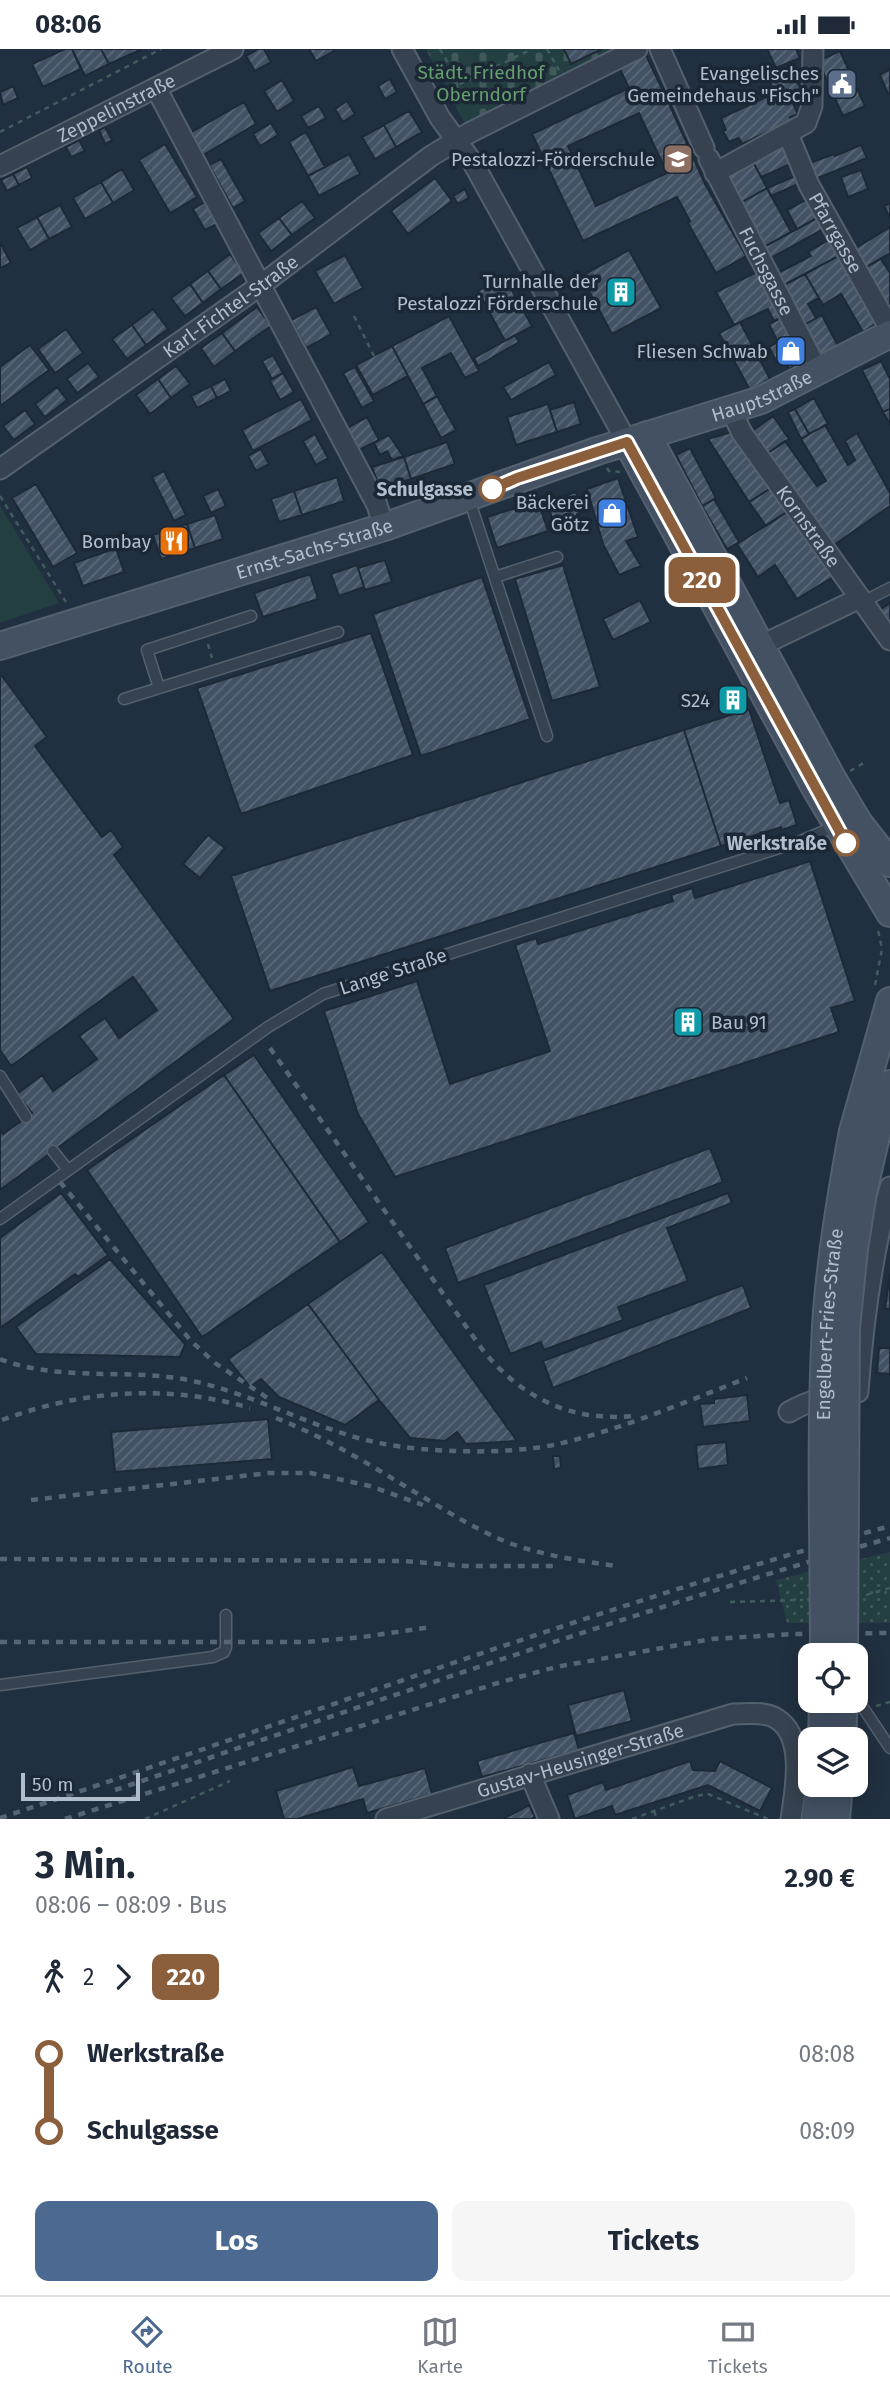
<!DOCTYPE html>
<html lang="de">
<meta charset="utf-8">
<style>
body{margin:0;font-family:"Fira Sans",sans-serif;background:#f6f6f7;color:#1f2937;height:100vh;display:flex;flex-direction:column;font-size:26px;white-space:nowrap}
*{box-sizing:border-box;margin:0}
p{font-size:23px;color:#747a83}
.icon{flex:none;width:38px;height:38px;fill:none;stroke:currentColor;stroke-width:2;stroke-linecap:round;stroke-linejoin:round}
.map{position:relative;height:1770px;overflow:hidden}
.sheet{display:flex;flex-direction:column;background:#fff;flex:1}
.sheet>*{flex:none}
.badge{padding:0 14px;border-radius:10px;font-size:24px;line-height:46px}
.buttons{position:absolute;left:798px;top:1594px;display:grid;gap:14px}
.buttons a{display:grid;place-items:center;width:70px;height:70px;border-radius:14px;background:#fff;box-shadow:0 4px 18px #0003;font-size:35px}
.scale{position:absolute;left:21px;bottom:18px;width:119px;box-sizing:border-box;padding-left:7px;border:4px solid #b1bdcb;border-top:0;font-size:19px;line-height:24px;white-space:nowrap;color:#b1bdcb;-webkit-text-stroke:5px #1b2734;paint-order:stroke}
.map>.badge{position:absolute;translate:-50% -50%;box-shadow:0 0 0 4px #fff}
.legs{display:flex;align-items:center;gap:10px;height:77px;padding:0 35px;font-size:23px}
.legs p{margin-inline-start:auto}
.headline{display:flex;align-items:center;justify-content:space-between;height:119px;padding:0 35px}
h1{font-size:38px;font-weight:700;line-height:52px}
.button{display:flex;gap:14px;margin-top:auto;padding:14px 35px}
.button a{flex:1;height:80px;border-radius:14px;background:#4c6a91;color:#fff;font-size:28px;font-weight:700;line-height:80px;text-align:center}
.button a+a{background:#f6f6f7;color:#1f2937}
ul{padding:0 35px;list-style:none}
li{display:flex;align-items:center;gap:24px;height:77px;font-size:26px}
li i{display:grid;place-items:center;width:10px;height:100%;margin:0 9px;background:currentColor}
li i::after{content:'';width:18px;height:18px;margin:-9px;border:5px solid;border-radius:50%;background:#fff}
li p{margin-inline-start:auto}
li:first-child i{background:linear-gradient(#0000 50%,currentColor 0)}
li:last-child i{background:linear-gradient(currentColor 50%,#0000 0)}
.status{display:flex;justify-content:space-between;align-items:center;height:49px;padding:0 35px;background:#fff;direction:ltr}
.status svg{height:19px;fill:currentColor}
.tabs{display:flex;justify-content:space-around;align-items:center;height:98px;border-top:2px solid #e0e1e3;background:#fff;font-size:19px;color:#747a83}
.tabs a{display:grid;justify-items:center;gap:4px}
.tabs .active{color:#4c6a91}
.map>svg:first-child{display:block}
</style>
<div class="status"><b>08:06</b><svg viewBox="0 0 49 12"><path d="M0 12V9h3v3zM5 12V6h3v6zM10 12V3h3v9zM15 12V0h3v12zM26 1h20v11H26zM47 4h2v5h-2z"/></svg></div>
<div class="map">
<svg width="890" height="1770" viewBox="0 0 890 1770">
<defs>
<pattern id="cemetery-stones" width="16" height="16" patternUnits="userSpaceOnUse" patternTransform="scale(1.75)"><rect width="16" height="16" fill="#233f41"/><path d="M2 7V4a2 2 0 0 1 4 0v3zM10 15v-3a2 2 0 0 1 4 0v3z" fill="#41595b"/></pattern>
<pattern id="garden-dots" width="8" height="8" patternUnits="userSpaceOnUse" patternTransform="scale(1.75)"><rect width="8" height="8" fill="#233f41"/><path d="M2 2h.1M6 6h.1" fill="none" stroke="#41595b" stroke-width="1.8" stroke-linecap="round"/></pattern>
<pattern id="building-hatch" width="6" height="6" patternUnits="userSpaceOnUse" patternTransform="scale(1.75)"><rect width="6" height="6" fill="#425264"/><path d="M-1 1l2-2M0 6l6-6M5 7l2-2" fill="none" stroke="#5b6979"/></pattern>
</defs>
<rect width="100%" height="100%" fill="#213040"/>
<path fill="#233f41" d="M0 457 59 554 0 574Z"/>
<path fill="url(#cemetery-stones)" d="M426 0H619L468 81Z"/>
<path fill="url(#garden-dots)" d="M890 1503V1574H787L776 1531Z"/>
<path fill="url(#building-hatch)" stroke="#1d2936" stroke-width="2" fill-rule="evenodd" d="M65 0H72L81 20 43 38 32 15Z
M72 0H101L109 15 85 27Z
M101 0H142L109 15Z
M258 0H264L271 13 255 22 246 7Z
M309 0H333L334 2 316 12Z
M564 0H602L571 15Z
M767 0H796L800 9 776 19Z
M840 2 865 57 843 67 818 12Z
M646 6 662 40H672L674 55 670 57 705 135 746 207 716 224 688 174 690 172 677 148 583 192 532 85 629 39 619 18ZM639 64 667 124 596 157 568 97Z
M890 20V44L888 45 880 26Z
M793 23 803 45 791 51 798 65 790 68 791 72 742 95 739 89 729 93 723 82 726 81 721 69 775 44 770 33Z
M390 30 397 43 385 50 378 37Z
M282 31 294 52 277 63 264 42Z
M13 37 18 49 3 56 0 43Z
M347 52 355 65 343 73 335 60Z
M244 53 256 75 203 106 190 84Z
M319 57 326 69 308 79 301 67Z
M409 62 422 83 396 98 384 76Z
M271 74 278 86 260 97 253 85Z
M384 76 396 98 375 110 362 88Z
M105 78 112 91 105 95 99 81Z
M306 83 325 118 308 127 289 93Z
M79 91 85 102 71 108 66 98Z
M787 91 795 113 761 128 751 109Z
M165 95 197 148 170 164 139 111Z
M861 96 867 109 813 131 807 115 834 105 835 107Z
M349 105 360 125 319 147 308 127Z
M751 109 767 139 739 155 722 125Z
M221 110 245 152 233 159 209 116Z
M27 118 32 129 19 136 13 125Z
M122 120 134 141 113 154 101 133Z
M861 121 868 140 848 148 841 128Z
M13 125 19 136 7 142 1 131Z
M800 125 803 133 771 147 767 139Z
M435 129 452 152 408 185 391 162Z
M101 133 113 154 85 170 73 149Z
M767 139 791 183 762 199 739 155Z
M465 140 469 149 458 155 453 147Z
M809 149 819 168 797 180 787 161Z
M302 152 315 169 292 186 279 169Z
M205 153 217 175 205 181 193 160Z
M890 154V169L884 157Z
M60 156 72 178 49 190 37 168Z
M37 168 49 190 30 201 17 179Z
M819 168 825 179 769 210 762 199Z
M279 169 292 186 271 202 258 184Z
M890 178V204L863 220 851 202Z
M832 189 842 205 782 237 776 225 811 207 808 203Z
M0 193 11 214 0 219Z
M629 201 661 259 612 285 581 227Z
M230 205 244 224 221 240 208 222Z
M842 205 882 271 863 283 841 245 823 256 805 225Z
M345 206 363 239 334 255 315 222Z
M881 210 890 224V265L863 220Z
M763 220 787 266 774 272 768 260 734 276 716 243Z
M208 222 221 240 203 254 190 235Z
M805 225 819 249 808 255 816 269 804 276 782 237Z
M504 227 532 277 505 292 478 242Z
M190 235 203 254 185 267 171 249Z
M257 258 271 277 235 302 222 284Z
M316 258 331 285 306 299 291 271Z
M153 260 168 280 146 296 132 276Z
M787 266 810 309 789 320 784 311 777 314 769 298 778 293 769 275Z
M822 266 838 297 818 307 804 276Z
M449 267 479 322 465 329 451 304 422 319 437 347 423 355 392 297Z
M740 273 770 330 750 341 719 284Z
M132 276 146 296 127 310 112 290Z
M66 280 83 304 55 324 38 300Z
M222 284 235 302 214 318 201 299Z
M515 286 519 293 478 317 474 309Z
M30 296 49 321 0 357V318Z
M392 297 408 327 373 346 356 316Z
M273 306 283 324 272 330 262 312Z
M881 312 890 330V360L883 363 862 321Z
M549 313 556 326 511 351 503 338Z
M88 314 99 328 77 344 67 330Z
M176 317 190 335 171 349 158 330Z
M355 318 374 352 362 359 343 324Z
M283 324 294 343 280 351 270 332Z
M158 330 171 349 150 365 136 346Z
M225 330 231 342 217 349 211 337Z
M211 337 217 349 197 359 191 347Z
M57 338 67 351 45 368 35 355Z
M437 347 456 381 441 389 423 355Z
M814 349 828 375 809 385 795 360Z
M301 350 312 371 253 402 242 381Z
M574 353 581 375 557 383 550 361Z
M548 355 557 383 516 396 507 368Z
M795 360 809 385 801 390 788 363Z
M890 360V375L883 363Z
M25 361 35 375 14 391 3 377Z
M773 367 789 390 768 404 752 382Z
M367 368 379 391 359 401 347 379Z
M825 376 848 416 855 411 845 392 857 384 890 444V457L834 496 768 404 785 392 817 437 826 432 801 390Z
M735 382 771 439 749 453 708 390Z
M315 385 328 409 316 416 303 392Z
M389 386 403 407 392 411 387 402 380 406 374 394Z
M447 393 455 415 411 430 404 408Z
M690 399 716 449 702 457 676 406Z
M261 400 269 415 256 422 248 407Z
M404 408 411 430 380 440 372 418Z
M164 422 186 466 174 472 152 428Z
M337 428 344 452 302 466 294 442Z
M618 429 638 488 626 492 641 517 619 526 603 495 587 440Z
M36 435 77 504 53 518 12 449Z
M771 439 790 461 766 477 749 453Z
M218 440 226 457 211 464 203 447Z
M294 442 302 466 279 473 271 450Z
M576 443 583 463 577 465 580 473 569 477 566 468 553 472 547 453Z
M714 450 739 493 727 500 702 457Z
M538 452 548 482 497 499 487 468Z
M790 461 833 528 797 550 775 516 758 528 737 495Z
M215 466 223 490 195 499 187 475Z
M187 475 195 499 161 510 153 486Z
M116 499 124 523 83 537 74 514Z
M385 511 392 533 365 541 358 519Z
M357 516 364 538 339 547 331 525Z
M563 516 600 638 552 652 515 530Z
M310 525 318 550 263 568 254 544Z
M482 528 530 670 421 707 373 565Z
M640 551 651 573 613 591 603 570Z
M890 554V580L877 563Z
M371 584 413 706 241 765 197 639Z
M2 627 47 688 35 697 102 788 111 781 123 798 114 806 234 970 0 1141V1081L3 1085 32 1064 17 1045 42 1026 53 1042 97 1010 79 987 105 969 119 989 157 961 133 928 11 1017 0 1001V628Z
M734 636 743 662 731 666 722 640Z
M749 660 780 754 789 751 797 776 781 781V778L721 797 684 681Z
M684 681 721 797 270 942 231 827Z
M208 786 225 799 200 829 183 815Z
M810 812 855 952 831 959 839 983 395 1128 358 1065 324 962 417 932 450 1035 550 1002 515 896 536 889 538 895 673 852 671 846 692 839 695 849Z
M254 1006 369 1173 340 1193 224 1026Z
M224 1026 340 1193 202 1288 87 1121Z
M710 1099 723 1133 458 1234 445 1199Z
M61 1144 108 1206 78 1228 75 1225 0 1279V1189Z
M728 1144 732 1154 667 1179 688 1232 618 1258 623 1271 544 1301 541 1293 510 1305 484 1236Z
M382 1203 517 1392 466 1395 457 1383 445 1392 410 1389 379 1351 308 1255Z
M110 1210 185 1295 180 1308 36 1305 16 1278Z
M890 1225V1260H885Z
M743 1236 751 1259 553 1339 543 1312Z
M308 1255 379 1351 345 1376 279 1348 261 1330 250 1338 228 1310Z
M879 1299H890V1325L877 1324Z
M747 1346 750 1372 703 1378 700 1355 714 1354V1350Z
M268 1370 272 1410 115 1423 111 1383Z
M726 1393 728 1416 698 1420 696 1396Z
M553 1407H560L561 1419 554 1420Z
M624 1641 632 1672 576 1687 568 1656Z
M574 1684 579 1701 482 1728 477 1712Z
M690 1712 693 1721 715 1722 720 1712 772 1739 760 1762 708 1736 615 1766 612 1757 575 1770 567 1746 603 1733 606 1741Z
M353 1718 359 1737 425 1719 432 1745 367 1764 363 1750 297 1770H284L276 1742Z
M529 1756 535 1768 531 1770H503Z"/>
<g fill="none" stroke-linecap="round" stroke-linejoin="round">
<g stroke="#54606d" stroke-width="13">
<path id="service" d="M469 450 547 687
M495 528 557 508
M863 553 890 539
M159 639 147 601 251 567
M124 650 338 583
M0 1027 26 1068
M53 1102 68 1121
M0 1170 268 978 323 945 798 793 836 777
M0 1636 213 1608 224 1603 226 1598V1566
M864 1660 890 1699"/>
</g>
<g stroke="#54606d" stroke-width="23">
<g id="minor">
<path d="M402 0 440 69 473 114 627 393"/>
<path d="M660 0 704 99"/>
<path d="M156 39 377 456 384 478"/>
<path id="s1" d="M788 85 809 136 890 280"/>
<path id="s2" d="M709 110 818 322"/>
<path id="s3" d="M0 117 233 0"/>
<path d="M715 124 806 74 812 57 813 0"/>
<path id="s4" d="M731 361 742 384 890 591"/>
<path id="s5" d="M0 420 261 236 431 107 469 84 637 0"/>
<path d="M760 597 860 549"/>
<path d="M789 1363C811 1350 833 1346 858 1343 863 1273 872 1205 890 1138"/>
<path d="M530 1725 549 1770"/>
<path id="s6" d="M386 1770 733 1665C746 1665 766 1662 777 1670 806 1688 795 1742 791 1770"/>
</g>
</g>
<g stroke="#54606d" stroke-width="30">
<g id="secondary">
<path d="M647 386 833 731 858 773 890 814"/>
<path d="M627 393 816 740 890 864"/>
<path id="s7" d="M0 597 384 478 597 402 761 351 890 285"/>
<path d="M853 1082 890 952"/>
<path d="M876 1087 890 1035"/>
<path d="M822 1690 823 1652"/>
<path d="M842 1690 844 1652"/>
<path d="M815 1770 819 1736"/>
<path d="M836 1770 839 1736"/>
</g>
</g>
<path stroke="#415c5e" stroke-width="2.5" stroke-dasharray="5 5" stroke-linecap="butt" d="M440 0 460 35 532 0
M547 0 559 21
M0 83 161 0
M354 267 374 307
M607 419 609 422 620 423
M0 447 66 553
M208 595 212 609
M850 722 867 712
M875 936 882 900 878 881
M866 1546 890 1539
M730 1553 803 1551
M876 1657 890 1653
M654 1762 657 1770
M145 1770 230 1732
M632 1770 696 1747 708 1745 768 1770"/>
<use href="#service" stroke="#36424f" stroke-width="10"/>
<use href="#minor" stroke="#36424f" stroke-width="19"/>
<use href="#secondary" stroke="#435163" stroke-width="26"/>
<path stroke="#576677" stroke-width="4.5" stroke-dasharray="7 7" stroke-linecap="butt" d="M270 999 482 1300C521 1349 571 1373 634 1367
M60 1133 191 1292 215 1314 272 1352
M0 1310C63 1334 129 1318 193 1332 257 1346 315 1381 379 1394 430 1404 507 1406 558 1395 623 1380 685 1353 747 1329
M276 1369C322 1387 366 1413 408 1439 442 1459 475 1481 512 1495 546 1507 581 1512 616 1517
M2 1371C82 1341 168 1335 250 1359
M31 1451 269 1424H311L370 1437 423 1456
M0 1510 403 1512 465 1517H553
M0 1593H306L363 1588 431 1578
M115 1741C372 1654 629 1564 890 1489
M0 1769C296 1671 589 1560 890 1477
M65 1770 501 1633 556 1618 712 1590 793 1585 890 1584"/>
<g stroke="#54606d" stroke-width="30" stroke-linecap="butt">
<g id="secondary-bridge">
<path id="s8" d="M824 1606C824 1497 820 1386 826 1277 830 1211 841 1146 853 1082"/>
<path d="M844 1606 846 1279 854 1200 863 1143 876 1087"/>
</g>
</g>
<use href="#secondary-bridge" stroke="#435163" stroke-width="26"/>
</g>
<g fill="none" stroke-linecap="round" stroke-linejoin="round">
<g stroke="#fff" stroke-width="16">
<path id="line-1" d="M492 440 517 429 627 393 846 794"/>
</g>
<use href="#line-1" stroke="#8b5e3c" stroke-width="10"/>
</g>
<defs>
<g id="civic-square" transform="scale(1.575)"><rect x="-9" y="-9" width="18" height="18" rx="4" fill="#5c6f8a" stroke="#1b2734"/><path d="M-.6-6.5H3V-4.5H.6V-3L4-1V1h2V6H-6V1h2V-1L-.6-3ZM-1.2 2.5V6h2.4V2.5Z" fill="#fff"/></g>
<g id="school-square" transform="scale(1.575)"><rect x="-9" y="-9" width="18" height="18" rx="4" fill="#8d6e63" stroke="#1b2734"/><path d="M0-5L7-2L0 1L-7-2ZM-4 1L0 2.5L4 1V4Q0 6-4 4Z" fill="#fff"/></g>
<g id="building-square" transform="scale(1.575)"><rect x="-9" y="-9" width="18" height="18" rx="4" fill="#0f9aa8" stroke="#1b2734"/><path d="M-4-6H4V6H1V3H-1V6H-4ZM-2.5-4.3h1.7v1.8h-1.7ZM.8-4.3h1.7v1.8H.8ZM-2.5-1h1.7V.8h-1.7ZM.8-1h1.7V.8H.8Z" fill="#fff"/></g>
<g id="shop-square" transform="scale(1.575)"><rect x="-9" y="-9" width="18" height="18" rx="4" fill="#3f7fe0" stroke="#1b2734"/><path d="M-5-2.5h2.3a2.7 3.5 0 0 1 5.4 0H5L5.5 6h-11ZM-1.5-2.5h3a1.5 2.3 0 0 0-3 0Z" fill="#fff"/></g>
<g id="restaurant-square" transform="scale(1.575)"><rect x="-9" y="-9" width="18" height="18" rx="4" fill="#e8710a" stroke="#1b2734"/><path d="M-5-6h1v4h1v-4h1v4h1v-4h1v5L-1.5 .5V6h-2V.5L-5-1ZM5-6V6H3V1.5H1.5Q1.5-4 5-6Z" fill="#fff"/></g>
</defs>
<g fill-rule="evenodd">
<use href="#civic-square" x="842" y="35"/>
<use href="#school-square" x="678" y="110"/>
<use href="#building-square" x="621" y="243"/>
<use href="#shop-square" x="791" y="302"/>
<use href="#shop-square" x="612" y="464"/>
<use href="#restaurant-square" x="174" y="492"/>
<use href="#building-square" x="733" y="651"/>
<use href="#building-square" x="688" y="973"/>
</g>
<g fill="#fff" stroke="#8b5e3c" stroke-width="3.5">
<circle cx="492" cy="440" r="12"/>
<circle cx="846" cy="794" r="12"/>
</g>
<g text-anchor="middle" stroke-width="7" stroke-linejoin="round" paint-order="stroke">
<g font-size="19" fill="#669e6f" stroke="#1b2734">
<text x="481" y="30">Städt. Friedhof<tspan x="481" dy="22">Oberndorf</tspan></text>
</g>
<g font-size="19" fill="#b1bdcb" stroke="#1b2734" text-anchor="end">
<text x="819" y="31">Evangelisches<tspan x="819" dy="22">Gemeindehaus "Fisch"</tspan></text>
<text x="655" y="117">Pestalozzi-Förderschule</text>
<text x="598" y="239">Turnhalle der<tspan x="598" dy="22">Pestalozzi Förderschule</tspan></text>
<text x="768" y="309">Fliesen Schwab</text>
<text x="589" y="460">Bäckerei<tspan x="589" dy="22">Götz</tspan></text>
<text x="151" y="499">Bombay</text>
<text x="710" y="658">S24</text>
<text x="711" y="980" text-anchor="start">Bau 91</text>
</g>
<g font-size="19" fill="#b1bdcb" stroke="#1b2734">
<text dy="7" stroke="none"><textPath href="#s3" startOffset="130">Zeppelinstraße</textPath></text>
<text dy="7" stroke="none"><textPath href="#s1" startOffset="110">Pfarrgasse</textPath></text>
<text dy="7" stroke="none"><textPath href="#s2" startOffset="126">Fuchsgasse</textPath></text>
<text dy="7" stroke="none"><textPath href="#s5" startOffset="282">Karl-Fichtel-Straße</textPath></text>
<text dy="7" stroke="none"><textPath href="#s7" startOffset="802">Hauptstraße</textPath></text>
<text dy="7" stroke="none"><textPath href="#s4" startOffset="140">Kornstraße</textPath></text>
<text dy="7" stroke="none"><textPath href="#s7" startOffset="329">Ernst-Sachs-Straße</textPath></text>
<text transform="translate(393 922) rotate(-18)" y="7">Lange Straße</text>
<text dy="7" stroke="none"><textPath href="#s8" startOffset="331">Engelbert-Fries-Straße</textPath></text>
<text dy="7" stroke="none"><textPath href="#s6" startOffset="203">Gustav-Heusinger-Straße</textPath></text>
</g>
<g font-size="19" font-weight="bold" fill="#b1bdcb" stroke="#1b2734" text-anchor="end">
<text x="473" y="447">Schulgasse</text>
<text x="827" y="801">Werkstraße</text>
</g>
</g>
</svg>
<div class="buttons">
<a><svg class="icon" aria-label="locate" viewBox="0 0 24 24"><circle cx="12" cy="12" r="6"/><path d="M12 2v4M12 18v4M2 12h4M18 12h4"/></svg></a>
<a><svg class="icon" aria-label="layers" viewBox="0 0 24 24"><path d="M12 4l9 5-9 5-9-5zM3 14l9 5 9-5"/></svg></a>
</div>
<div class="scale">50 m</div>
<b class="badge" style="left:702px;top:531px;background:#8b5e3c;color:#fff">220</b>
</div>
<section class="sheet">
<div class="headline"><div><h1>3 Min.</h1><p>08:06 – 08:09 · Bus</p></div><b>2.90 €</b></div>
<div class="legs"><svg class="icon" aria-label="walk" viewBox="0 0 24 24"><circle cx="13" cy="4" r="2"/><path d="M13 8l-2 6 4 7M11 14l-3 7M7 12l3-4h3l4 4"/></svg>2<svg class="icon" aria-label="forward" viewBox="0 0 24 24"><path d="M9 5l7 7-7 7"/></svg><b class="badge" style="background:#8b5e3c;color:#fff">220</b></div>
<ul>
<li><i style="color:#8b5e3c"></i><b>Werkstraße</b><p>08:08</p></li>
<li><i style="color:#8b5e3c"></i><b>Schulgasse</b><p>08:09</p></li>
</ul>
<div class="button"><a>Los</a><a>Tickets</a></div>
</section>
<nav class="tabs">
<a class="active"><svg class="icon" aria-label="directions" viewBox="0 0 24 24"><path d="M12 3l9 9-9 9-9-9zM9 14v-3h6M13 9l2 2-2 2"/></svg>Route</a>
<a><svg class="icon" aria-label="map" viewBox="0 0 24 24"><path d="M3 6l6-2 6 2 6-2v14l-6 2-6-2-6 2zM9 4v14M15 6v14"/></svg>Karte</a>
<a><svg class="icon" aria-label="tickets" viewBox="0 0 24 24"><path d="M3 7h18v10H3zM15 7v10"/></svg>Tickets</a>
</nav>
